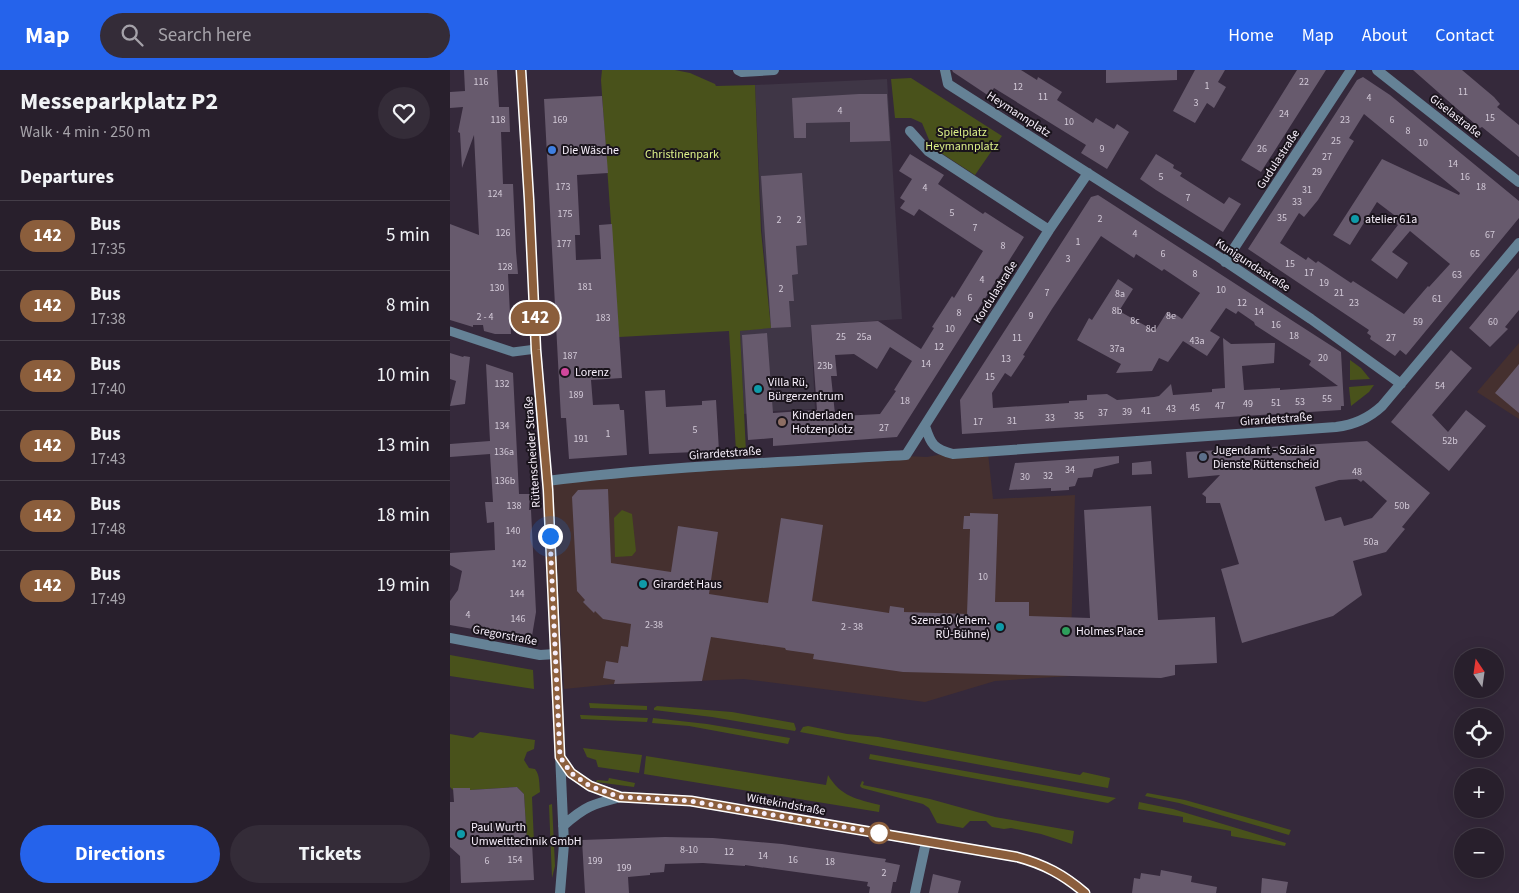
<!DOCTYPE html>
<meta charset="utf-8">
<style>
body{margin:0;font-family:"Source Sans 3",sans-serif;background:#342c38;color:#f1f3f6;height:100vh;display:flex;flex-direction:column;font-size:19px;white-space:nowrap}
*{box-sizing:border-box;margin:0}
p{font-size:16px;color:#a5a2a9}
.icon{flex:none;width:28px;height:28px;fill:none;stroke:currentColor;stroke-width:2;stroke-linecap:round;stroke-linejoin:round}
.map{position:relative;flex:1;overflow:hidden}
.side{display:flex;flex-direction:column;background:#281f2c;width:450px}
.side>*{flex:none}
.badge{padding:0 10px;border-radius:16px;font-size:18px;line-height:32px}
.needle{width:32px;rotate:347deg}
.fabs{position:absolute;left:1004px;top:578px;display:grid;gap:10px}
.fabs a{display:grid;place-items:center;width:50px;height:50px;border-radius:50%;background:#281f2c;box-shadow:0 5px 20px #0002,0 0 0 1px #443d48;font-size:25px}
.you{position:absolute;width:25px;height:25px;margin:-12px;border:4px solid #fff;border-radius:50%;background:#1a73e8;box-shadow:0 0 0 8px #1a73e833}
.map>.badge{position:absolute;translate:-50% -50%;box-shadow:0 0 0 2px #fff}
h2{padding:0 20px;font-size:19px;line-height:45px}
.round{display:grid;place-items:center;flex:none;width:52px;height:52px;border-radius:26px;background:#342c38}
.overview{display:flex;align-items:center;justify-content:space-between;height:85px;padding:0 20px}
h1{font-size:24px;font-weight:700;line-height:38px}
.cta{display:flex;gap:10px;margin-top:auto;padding:10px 20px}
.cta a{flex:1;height:58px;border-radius:30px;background:#2563eb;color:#fff;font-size:20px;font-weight:700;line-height:58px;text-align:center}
.cta a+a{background:#342c38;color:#f1f3f6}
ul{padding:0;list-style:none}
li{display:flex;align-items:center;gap:15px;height:70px;padding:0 20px;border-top:1px solid #443d48}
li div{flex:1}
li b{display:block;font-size:19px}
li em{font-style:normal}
li .badge{min-width:55px;font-weight:700;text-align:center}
header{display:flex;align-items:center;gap:30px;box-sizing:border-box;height:70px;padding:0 25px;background:#2563eb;color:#fff}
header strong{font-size:24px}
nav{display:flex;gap:28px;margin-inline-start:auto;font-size:18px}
.search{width:350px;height:45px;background:#342c38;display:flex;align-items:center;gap:12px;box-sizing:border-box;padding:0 18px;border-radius:28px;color:#a5a2a9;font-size:19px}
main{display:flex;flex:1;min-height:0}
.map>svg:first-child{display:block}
</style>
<header>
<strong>Map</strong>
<div class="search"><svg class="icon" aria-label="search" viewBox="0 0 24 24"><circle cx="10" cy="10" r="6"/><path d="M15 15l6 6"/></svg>Search here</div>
<nav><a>Home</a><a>Map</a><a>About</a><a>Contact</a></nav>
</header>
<main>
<section class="side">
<div class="overview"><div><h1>Messeparkplatz P2</h1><p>Walk · 4 min · 250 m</p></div><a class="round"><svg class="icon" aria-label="heart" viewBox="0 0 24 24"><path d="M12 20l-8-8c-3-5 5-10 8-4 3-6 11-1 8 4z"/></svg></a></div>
<h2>Departures</h2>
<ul>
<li><span class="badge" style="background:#8b5e3c;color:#fff">142</span><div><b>Bus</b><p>17:35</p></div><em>5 min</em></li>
<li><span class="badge" style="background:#8b5e3c;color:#fff">142</span><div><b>Bus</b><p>17:38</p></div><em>8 min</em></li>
<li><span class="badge" style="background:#8b5e3c;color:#fff">142</span><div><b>Bus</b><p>17:40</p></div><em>10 min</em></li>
<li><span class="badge" style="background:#8b5e3c;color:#fff">142</span><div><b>Bus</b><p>17:43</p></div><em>13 min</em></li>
<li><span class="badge" style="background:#8b5e3c;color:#fff">142</span><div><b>Bus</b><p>17:48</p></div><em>18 min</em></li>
<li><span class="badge" style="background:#8b5e3c;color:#fff">142</span><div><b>Bus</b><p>17:49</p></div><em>19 min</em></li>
</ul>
<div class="cta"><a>Directions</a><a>Tickets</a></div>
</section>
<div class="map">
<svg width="1069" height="823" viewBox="0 0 1069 823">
<rect width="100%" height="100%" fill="#35293b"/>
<path fill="#45302f" d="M1069 273V349L1027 322Z
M538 383 543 429 625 425 620 606 545 611 475 632 294 609 164 614 114 619 106 474 98 412 455 386 477 387 493 384Z"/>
<path fill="#3f3646" d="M437 9 452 249 361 255 365 339 325 341 294 344 290 261 321 257 312 161 305 15Z"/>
<path fill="#49521b" d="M152 0H225L240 3 265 14 266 16 305 15 311 161 321 258 290 261 296 382H286L279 261 169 267 151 10Z
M461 8 552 66 525 105 482 77 472 53 461 48H445L441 9Z
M900 290 911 298 920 309 900 310Z
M924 315 919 322 901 336 899 317Z
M172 440 182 444 186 481 182 486 165 487 164 448Z
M0 585 83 600 84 619 0 606Z
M139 633 197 636V640L140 638Z
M207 636 282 642 344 653 346 659 345 661 262 647 204 640V638Z
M130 645H132L198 648 197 652 131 649Z
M203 648 257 654 340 668 338 674 239 656 202 653Z
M358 656 397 664 428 667 630 705 633 702 660 708 658 718 350 662 353 657Z
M30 662 85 670 84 679 77 682 74 690 79 698 85 699C90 705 89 714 90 722L82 727 84 773H77L74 724 67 717 20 720 19 718H5L3 720 0 717V664L23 668Z
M133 678 192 685 189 703 148 697 146 690 137 687Z
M420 684 666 728 658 733 419 689Z
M196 686 376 715 378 705C391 727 407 729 430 735L429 742 194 704Z
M159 708 185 713 184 717 146 712 147 710 158 711Z
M412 711 414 712 413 715 480 729 545 747 624 761 622 774 591 764 561 758 554 759 542 757 536 751H520L513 758 487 753 479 738 473 734 412 718 410 716Z
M697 723 735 730 841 760 839 765 729 733 695 726Z
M689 732 723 739 836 773 835 776 781 766V761L733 752V747L688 739Z
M102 734 105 796 102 808 99 735Z"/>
<path fill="#675a6d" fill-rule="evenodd" d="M14 0H47L49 37H59L60 62H51L53 114H63L66 181 68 204H58L61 264H45L34 261 33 255H23V257L0 250V154L29 165 24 65 12 98 10 63 8 62 13 37 0 38V22L15 21Z
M502 0H571L587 10 588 7 612 22 607 30 643 53 646 48 664 59 667 54 679 62 657 99 631 83 636 75 544 18 539 26 503 2Z
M656 0H727V10L656 13Z
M745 0H775L768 12 776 17 764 38 757 33 745 53 723 41Z
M847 0H876L811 102 791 90Z
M963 0H1012L1044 27 1050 34 1047 37 1069 55V87L1032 57 1030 58 1005 37Z
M913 7 940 25 1069 131V148L956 285 950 280 945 286 920 269 921 266 917 263 919 260 798 179 907 10ZM914 44 1010 123 1009 125 932 89 883 165 900 175 927 132 948 148 944 152 948 155 921 190 947 209 958 193 942 182 960 161 1000 194 979 217 978 216 954 244 903 211 901 213 868 191 866 193 858 187 856 190 830 173 849 143 854 147 868 130 904 71 899 68Z
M409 24H437L440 71 400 72V52L356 53V68H344L342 28Z
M152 26 158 103 127 105 130 165H125L126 190 151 189 149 155 162 154 172 308 141 310 143 335 169 334 170 340H174L177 385 119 389 116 348H111L94 29Z
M460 84 494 105 488 114 533 144 535 142 574 167 447 367 323 376V368L298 370 292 265 317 263 323 343 367 340 361 255 428 251 471 279 484 258 482 257 502 226 504 228 533 181 469 139 464 146 450 138 455 131 450 128 462 109 449 101ZM440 277 462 291 444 320 446 321 430 344 391 346V343L385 344 381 306H387L385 285 404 284 427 299Z
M706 84 724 95 723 98 732 103 730 106 774 134 779 127 791 134 773 162 706 120 690 109Z
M352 103 357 175 346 176 348 204 342 205 344 231H339L341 257 321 258 311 106Z
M648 125 891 282 894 336H891V340L512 364 510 330 641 127ZM651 166 684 188 686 184 712 201 714 199 750 223 732 249 725 244 724 246 717 242 705 261 669 241 683 219 668 209 642 250 639 248 627 270 671 294 666 303 702 301 709 288 718 292 733 271 757 286 770 267 760 261 776 238 786 244 788 241 804 252 805 255 861 291 859 295 888 316 830 320V318L794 320 792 296 824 293 825 273 781 274 773 268 775 318 762 319V322L723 325 721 314 709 326 704 327 667 330 657 324 637 325V330L619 331V333L543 338 542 323 555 303 561 307 575 286 573 285 602 239Z
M1069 198V240L1055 257 1058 259 1040 277 1019 258Z
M1001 280 1022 298 982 345 998 362 1016 340 1036 356 999 401 941 352Z
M0 283 13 287 14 286 20 287 15 334 0 336 6 311 0 309Z
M36 294 63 303 69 424H80L79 440H81L86 542 82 566 64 563 63 566 0 555V531L8 520 12 501 0 495V483L45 480 44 452 37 453 35 432H43L40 384 0 387V374L40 371Z
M1069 294V343L1045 323Z
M215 320 216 337 252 335V331L266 330 269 381 199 384 195 321Z
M917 371 980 423 952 457 955 459 936 482 903 491 912 525 883 546 792 573 771 499 789 494 770 433H756V427L752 424 770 405 738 408 736 382ZM907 409 911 412 913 410 937 431 922 448 894 456 891 447 875 451 865 417 889 410Z
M669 386V393L644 399 642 407 628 408 625 416 619 417V420L601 421V418L559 420 565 393Z
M701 391 702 404 682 405V393Z
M158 419 161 493 221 502 228 456 268 462 259 524 318 533 331 448 373 455 362 531 439 543 440 536 454 538V542L517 544 520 459H513L514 446H520V443L548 444 545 532H579V546L640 548 634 440 701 436 708 550 765 547 767 593 725 595V605L711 608 453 602 363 589 364 584 336 580 335 578 261 567 252 611 164 614 165 610 153 608 156 591 168 593 171 576 178 577 181 554 153 549 145 541 144 543 133 532 135 530 127 521 122 427 128 420Z
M67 717 74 724 77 773H82L84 810 11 813 10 786 0 777V732H4L3 718H20V720Z
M215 767 263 768 332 774 436 789 435 792 450 795 446 812H443L441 823H419L420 817 417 816 418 812 295 795V796L253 793 215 794 214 802 200 803V805L178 807 179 823H135L132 770Z
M711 800 742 806 741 812 767 817 766 823H682L684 808 690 809 691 803 710 806Z
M483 804 511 811 508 823H479Z
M812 808 838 812 836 823H811Z"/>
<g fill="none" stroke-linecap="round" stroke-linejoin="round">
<path stroke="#658296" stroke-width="9" d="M0 261 63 282 86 279"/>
<path stroke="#658296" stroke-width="10" d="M288 0 292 2 324 0
M495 0 498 14 769 187 861 249 951 314
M927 0 1069 112
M460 61 478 81 599 160
M775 192 901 0
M475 356C481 375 484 379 503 384L886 357C904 355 918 349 932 336L1069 173
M97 411C216 396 336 392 456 385L599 160 638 103
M0 568 90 585 105 584
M465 823 476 772"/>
<path stroke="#658296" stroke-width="10" d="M71 0 79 129 86 279 98 421 102 502 114 774 110 823
M110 688 121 703 140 716 171 727 241 731 567 787C594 794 614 805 635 823
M113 756C135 736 143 734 171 727"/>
</g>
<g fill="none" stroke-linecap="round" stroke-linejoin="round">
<g stroke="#fff" stroke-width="11">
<path id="line" d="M71 0 79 129 86 280 98 420 110 687 121 703 140 716 170 727 241 731 567 787C594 794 614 805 635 823"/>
</g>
<use href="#line" stroke="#8b5e3c" stroke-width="8"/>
<path stroke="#f7effb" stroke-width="5" stroke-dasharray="0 9" d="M100 466 110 687 121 703 140 716 170 727 241 731 429 763"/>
</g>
<circle fill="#3f7fe0" stroke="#1a141c" stroke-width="2" cx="102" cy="80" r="5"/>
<g fill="#0f9aa8" stroke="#1a141c" stroke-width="2">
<circle cx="905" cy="149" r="5"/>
<circle cx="308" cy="319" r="5"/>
<circle cx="193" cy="514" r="5"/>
<circle cx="550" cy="557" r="5"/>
<circle cx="11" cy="764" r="5"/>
</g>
<circle fill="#d1479c" stroke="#1a141c" stroke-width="2" cx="115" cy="302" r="5"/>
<circle fill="#8d6e63" stroke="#1a141c" stroke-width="2" cx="332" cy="352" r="5"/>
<circle fill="#5c6f8a" stroke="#1a141c" stroke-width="2" cx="753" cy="387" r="5"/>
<circle fill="#2e9e5b" stroke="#1a141c" stroke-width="2" cx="616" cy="561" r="5"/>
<circle fill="#fff" stroke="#8b5e3c" stroke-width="2.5" cx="429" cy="763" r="10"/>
<g text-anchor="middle" stroke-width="4" stroke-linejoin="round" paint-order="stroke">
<g font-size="10" fill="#d3cad8">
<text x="31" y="15">116</text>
<text x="854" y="15">22</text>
<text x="757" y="19">1</text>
<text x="568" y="20">12</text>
<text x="1013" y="25">11</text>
<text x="593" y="30">11</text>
<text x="919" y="31">4</text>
<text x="746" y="36">3</text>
<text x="390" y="44">4</text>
<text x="834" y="47">24</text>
<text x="1040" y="51">15</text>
<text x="48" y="53">118</text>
<text x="110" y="53">169</text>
<text x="895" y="53">23</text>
<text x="942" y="53">6</text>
<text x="619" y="55">10</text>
<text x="958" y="64">8</text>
<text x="886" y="74">25</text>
<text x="973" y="76">10</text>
<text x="652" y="82">9</text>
<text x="812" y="82">26</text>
<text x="877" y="90">27</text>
<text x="1003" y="97">14</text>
<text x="867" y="105">29</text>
<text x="711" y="110">5</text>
<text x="1015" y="110">16</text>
<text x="113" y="120">173</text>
<text x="1031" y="120">18</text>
<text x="475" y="121">4</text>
<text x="857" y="123">31</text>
<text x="45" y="127">124</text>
<text x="738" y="131">7</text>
<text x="847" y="135">33</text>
<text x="502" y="146">5</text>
<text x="115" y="147">175</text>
<text x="832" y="151">35</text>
<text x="650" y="152">2</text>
<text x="329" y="153">2</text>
<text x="349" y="153">2</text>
<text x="525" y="161">7</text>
<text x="53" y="166">126</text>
<text x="685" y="167">4</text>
<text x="1040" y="168">67</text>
<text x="628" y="175">1</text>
<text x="114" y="177">177</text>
<text x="553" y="179">8</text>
<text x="713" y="187">6</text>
<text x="1025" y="187">65</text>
<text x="618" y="192">3</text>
<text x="840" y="197">15</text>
<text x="55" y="200">128</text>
<text x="859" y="206">17</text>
<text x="745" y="207">8</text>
<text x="1007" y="208">63</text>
<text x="532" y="213">4</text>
<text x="874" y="216">19</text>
<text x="135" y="220">181</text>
<text x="47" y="221">130</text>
<text x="331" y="222">2</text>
<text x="771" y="223">10</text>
<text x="597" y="226">7</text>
<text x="889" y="226">21</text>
<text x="670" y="227">8a</text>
<text x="520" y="231">6</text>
<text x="987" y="232">61</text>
<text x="792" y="236">12</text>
<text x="904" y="236">23</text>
<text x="667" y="244">8b</text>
<text x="809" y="245">14</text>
<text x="509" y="246">8</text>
<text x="581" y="249">9</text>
<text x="721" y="249">8e</text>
<text x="35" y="250">2 - 4</text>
<text x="153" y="251">183</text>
<text x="685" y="254">8c</text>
<text x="968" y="255">59</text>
<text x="1043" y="255">60</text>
<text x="826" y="258">16</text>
<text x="500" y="262">10</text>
<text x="701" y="262">8d</text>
<text x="844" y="269">18</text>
<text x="391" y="270">25</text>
<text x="414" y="270">25a</text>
<text x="567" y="271">11</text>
<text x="941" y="271">27</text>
<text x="747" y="274">43a</text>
<text x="489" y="280">12</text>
<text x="667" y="282">37a</text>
<text x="120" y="289">187</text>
<text x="873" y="291">20</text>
<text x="556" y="292">13</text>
<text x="476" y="297">14</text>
<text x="375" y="299">23b</text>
<text x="540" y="310">15</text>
<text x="52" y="317">132</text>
<text x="990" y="319">54</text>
<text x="126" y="328">189</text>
<text x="877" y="332">55</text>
<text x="455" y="334">18</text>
<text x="850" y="335">53</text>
<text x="826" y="336">51</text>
<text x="798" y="337">49</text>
<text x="770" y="339">47</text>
<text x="745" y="341">45</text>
<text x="721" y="342">43</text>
<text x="696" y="344">41</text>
<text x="677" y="345">39</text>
<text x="653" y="346">37</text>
<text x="629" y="349">35</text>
<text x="600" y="351">33</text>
<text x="562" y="354">31</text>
<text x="528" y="355">17</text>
<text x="52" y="359">134</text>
<text x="434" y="361">27</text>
<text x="245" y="363">5</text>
<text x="158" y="367">1</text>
<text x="131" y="372">191</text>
<text x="1000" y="374">52b</text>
<text x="54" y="385">136a</text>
<text x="620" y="403">34</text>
<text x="907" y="405">48</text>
<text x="598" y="409">32</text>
<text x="575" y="410">30</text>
<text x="55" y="414">136b</text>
<text x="64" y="439">138</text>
<text x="952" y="439">50b</text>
<text x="63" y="464">140</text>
<text x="921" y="475">50a</text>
<text x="69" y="497">142</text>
<text x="533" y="510">10</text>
<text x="67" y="527">144</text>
<text x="18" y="548">4</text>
<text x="68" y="552">146</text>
<text x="204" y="558">2-38</text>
<text x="402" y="560">2 - 38</text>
<text x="239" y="783">8-10</text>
<text x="279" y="785">12</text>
<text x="313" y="789">14</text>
<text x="65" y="793">154</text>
<text x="343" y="793">16</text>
<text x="37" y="794">6</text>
<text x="145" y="794">199</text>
<text x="380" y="795">18</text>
<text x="174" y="801">199</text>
<text x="434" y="806">2</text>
</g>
<g font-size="12" fill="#f7effb" stroke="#1a141c">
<text transform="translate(569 44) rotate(33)" y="4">Heymannplatz</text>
<text transform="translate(1006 46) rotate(38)" y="4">Giselastraße</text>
<text transform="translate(828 89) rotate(-57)" y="4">Gudulastraße</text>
<text transform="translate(803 195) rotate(33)" y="4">Kunigundastraße</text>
<text transform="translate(545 222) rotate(-58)" y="4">Kordulastraße</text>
<text transform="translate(826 349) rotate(-4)" y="4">Girardetstraße</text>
<text transform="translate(82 382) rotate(-94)" y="4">Rüttenscheider Straße</text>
<text transform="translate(275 383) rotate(-4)" y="4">Girardetstraße</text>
<text transform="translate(55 565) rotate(11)" y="4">Gregorstraße</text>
<text transform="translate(336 734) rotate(10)" y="4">Wittekindstraße</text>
</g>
<g font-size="12" fill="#dcf088" stroke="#1a141c">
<text x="512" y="66">Spielplatz<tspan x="512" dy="14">Heymannplatz</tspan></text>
<text x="232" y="88">Christinenpark</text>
</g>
<g font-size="12" fill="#f7effb" stroke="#1a141c" text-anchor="start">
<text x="112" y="84">Die Wäsche</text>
<text x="915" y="153">atelier 61a</text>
<text x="125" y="306">Lorenz</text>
<text x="318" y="316">Villa Rü,<tspan x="318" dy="14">Bürgerzentrum</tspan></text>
<text x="342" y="349">Kinderladen<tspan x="342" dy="14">Hotzenplotz</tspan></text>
<text x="763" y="384">Jugendamt - Soziale<tspan x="763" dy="14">Dienste Rüttenscheid</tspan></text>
<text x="203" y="518">Girardet Haus</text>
<text x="540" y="554" text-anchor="end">Szene10 (ehem.<tspan x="540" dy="14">RÜ-Bühne)</tspan></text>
<text x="626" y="565">Holmes Place</text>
<text x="21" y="761">Paul Wurth<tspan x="21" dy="14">Umwelttechnik GmbH</tspan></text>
</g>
</g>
</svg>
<div class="fabs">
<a><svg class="needle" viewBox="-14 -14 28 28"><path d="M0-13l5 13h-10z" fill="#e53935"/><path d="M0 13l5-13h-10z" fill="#a5a2a9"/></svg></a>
<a><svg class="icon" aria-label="locate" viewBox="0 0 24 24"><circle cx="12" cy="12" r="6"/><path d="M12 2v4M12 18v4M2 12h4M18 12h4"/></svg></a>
<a>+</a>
<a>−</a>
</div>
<div class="you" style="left:100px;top:466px"></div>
<b class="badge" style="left:85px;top:248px;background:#8b5e3c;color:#fff">142</b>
</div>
</main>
